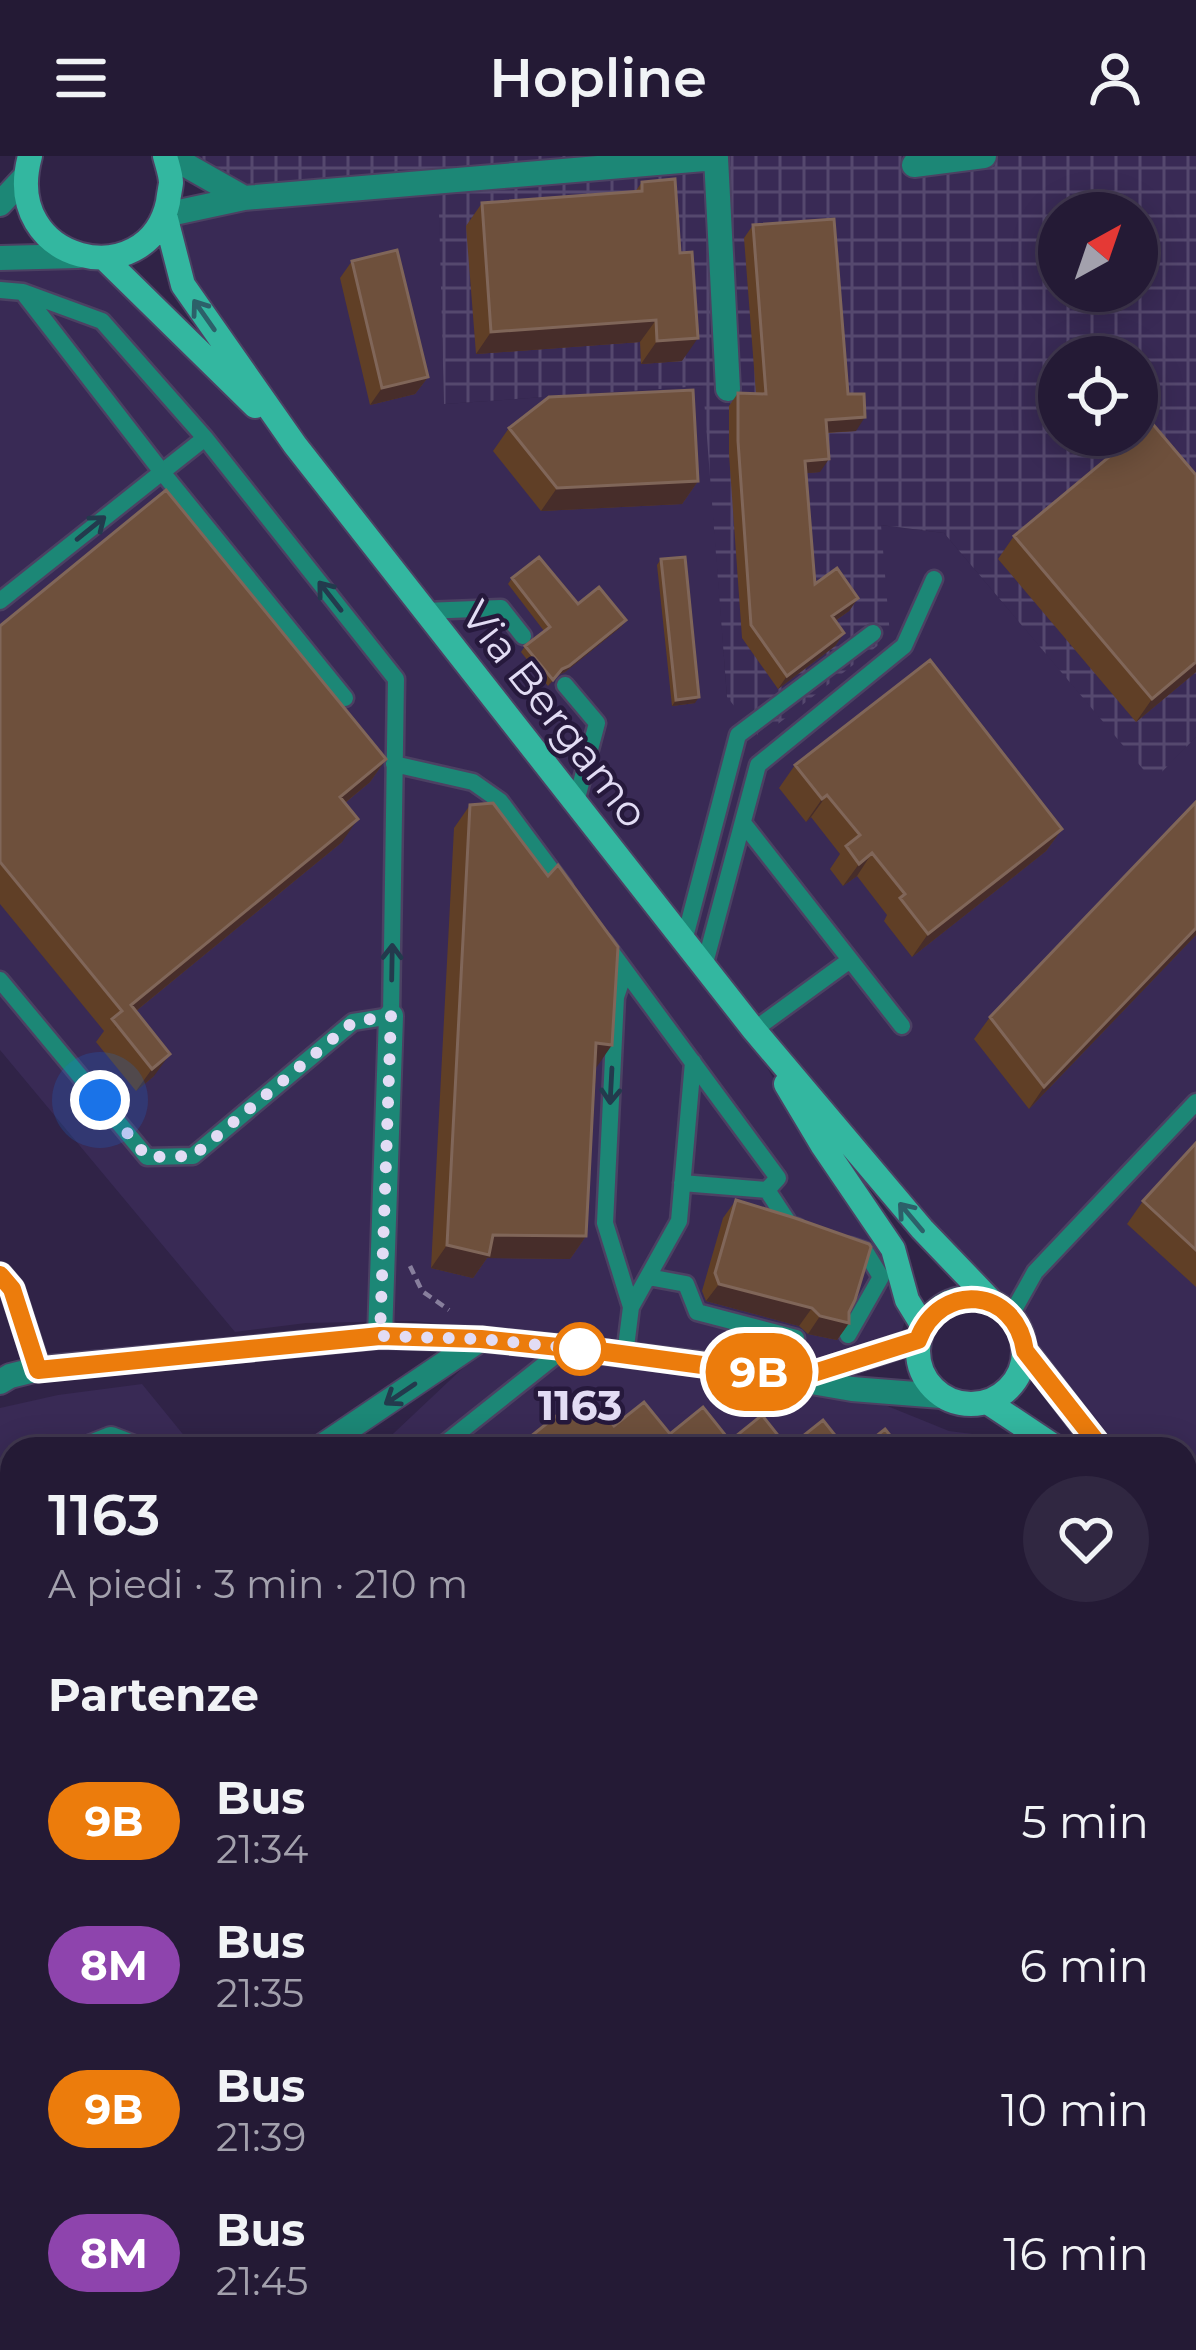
<!DOCTYPE html>
<html lang="it">
<meta charset="utf-8">
<style>
body{margin:0;font-family:Montserrat,sans-serif;background:#302741;color:#f1f3f6;height:100vh;display:flex;flex-direction:column;font-size:45px;white-space:nowrap}
*{box-sizing:border-box;margin:0}
p{font-size:39px;color:#a3a1ad}
.icon{flex:none;width:66px;height:66px;fill:none;stroke:currentColor;stroke-width:2;stroke-linecap:round;stroke-linejoin:round}
.map{position:relative;flex:1;overflow:hidden}
.details{position:absolute;left:0px;top:1281px;width:1197px;height:915px;display:flex;flex-direction:column;background:#241a35;border-radius:36px 36px 0 0;box-shadow:0 6px 30px #0003,0 0 0 3px #413850}
.details>*{flex:none}
.badge{padding:0 24px;border-radius:39px;font-size:42px;line-height:78px}
.needle{width:78px;rotate:40deg}
.tools{position:absolute;left:1038px;top:36px;display:grid;gap:24px}
.tools a{display:grid;place-items:center;width:120px;height:120px;border-radius:50%;background:#241a35;box-shadow:0 6px 30px #0003,0 0 0 3px #413850;font-size:60px}
.you{position:absolute;width:60px;height:60px;margin:-30px;border:9px solid #fff;border-radius:50%;background:#1a73e8;box-shadow:0 0 0 18px #1a73e833}
.map>.badge{position:absolute;translate:-50% -50%;box-shadow:0 0 0 6px #fff}
h2{padding:0 48px;font-size:45px;line-height:108px}
.round{display:grid;place-items:center;flex:none;width:126px;height:126px;border-radius:63px;background:#302741}
.headline{display:flex;align-items:center;justify-content:space-between;height:204px;padding:0 48px}
h1{font-size:57px;font-weight:600;line-height:90px}
ul{padding:0;list-style:none}
li{display:flex;align-items:center;gap:36px;height:144px;padding:0 48px}
li div{flex:1}
li b{display:block;font-size:45px}
li em{font-style:normal}
li .badge{min-width:132px;font-weight:700;text-align:center}
header{display:flex;justify-content:space-between;align-items:center;height:156px;padding:0 48px;background:#241a35;font-size:54px;font-weight:600}
.map>svg:first-child{display:block}
</style>
<header><svg class="icon" aria-label="menu" viewBox="0 0 24 24"><path d="M4 6h16M4 12h16M4 18h16"/></svg>Hopline<svg class="icon" aria-label="person" viewBox="0 0 24 24"><circle cx="12" cy="8" r="4"/><path d="M4 21q1-7 8-7t8 7"/></svg></header>
<div class="map">
<svg width="1196" height="2194" viewBox="0 0 1196 2194">
<defs>
<pattern id="industrial-grid" width="8" height="8" patternUnits="userSpaceOnUse" patternTransform="scale(3)"><rect width="8" height="8" fill="#392a55"/><path d="M0 4h8M4 0v8" fill="none" stroke="#55486e"/></pattern>
</defs>
<rect width="100%" height="100%" fill="#302347"/>
<path fill="#392a55" d="M439 37 444 248 704 230 727 541 880 369 944 377 1153 624 1196 581V1320L1185 1321V1293L1114 1292 1040 1194 1029 1163 929 1066 755 859 305 283 195 124 180 68 247 52Z
M0 107 102 109 291 294 747 877 814 992 887 1095 903 1143 905 1165 900 1180 799 1217 499 1173 412 1165 306 1167 235 1176 0 894Z
M483 1193 875 1245 949 1275 1004 1282 1041 1293H377Z
M142 1228 195 1293H12V2184H463L426 2194H0V1252L58 1239Z
M1185 1472 1196 1486V2021L1185 2031Z"/>
<path fill="url(#industrial-grid)" fill-rule="evenodd" d="M192 0H1196V581L1153 625 944 377 881 369 890 480 760 582 727 541 703 230 444 248 438 16 245 33ZM1059 57H1137V135H1059ZM1059 201H1137V279H1059Z"/>
<g fill="none" stroke-linecap="round" stroke-linejoin="round">
<g stroke="#4c4163" stroke-width="21">
<path id="service" d="M0 134 23 136 102 165 205 282 396 523 391 860 353 866 193 1000 147 1001 0 824
M205 282 162 316 345 542
M0 445 162 316 25 139
M424 455 501 452 523 480
M565 529 597 567 576 646
M394 608 473 626 500 645 564 731
M743 667 902 870
M684 785 738 579 873 477
M604 786 778 1022 767 1034 682 1027
M704 811 758 609 904 490 934 423
M625 815 616 841 605 1067 631 1151
M754 874 850 804
M767 1034 790 1069 797 1071
M648 1121 686 1128 697 1156 796 1182
M1011 1159 1035 1116 1196 946
M848 1179 881 1121 865 1095 850 1090
M625 1199 631 1151 679 1065 693 906
M438 1293 565 1192"/>
</g>
<g stroke="#4c4163" stroke-width="28">
<path id="minor" d="M170 0 244 42
M914 9 984 0
M0 48 23 23
M165 59 244 42 716 2 728 233
M0 102 78 100
M0 1119 12 1133 38 1213
M380 1180 391 860
M86 1293 111 1283 137 1293
M318 1293 481 1183
M1185 1333H1196
M0 1358 12 1348
M1185 1361 1196 1359
M0 1611 12 1631
M254 2184 273 2194
M325 2194 379 2184"/>
</g>
<g stroke="#4c4163" stroke-width="28">
<path id="tertiary" d="M807 1220 918 1184
M0 1226 10 1220 38 1213 380 1180 481 1183 579 1193 726 1211 852 1233 941 1240"/>
</g>
<g stroke="#4c4163" stroke-width="28">
<path id="secondary" d="M30 0C0 108 148 140 168 46 168 44 171 28 171 27 171 19 167 8 165 0
M165 59 183 129 295 289 754 874 922 1073 992 1146
M105 103 255 250
M786 928 823 990 893 1093 907 1144 923 1170
M918 1195a53 53 0 1 1 106 0a53 53 0 1 1-106 0Z
M1026 1195 1101 1293
M989 1247 1058 1293
M1185 1401 1196 1416
M1185 1449 1196 1463"/>
</g>
<path stroke="#887f9d" stroke-width="4.5" stroke-dasharray="9 6" stroke-linecap="butt" d="M410 1110 422 1135 449 1154"/>
<use href="#service" stroke="#1c8776" stroke-width="16"/>
<use href="#minor" stroke="#1c8776" stroke-width="24"/>
<use href="#tertiary" stroke="#1c8776" stroke-width="24"/>
<use href="#secondary" stroke="#33b7a0" stroke-width="24"/>
</g>
<path fill="#603f26" d="M642 26 682 205 641 208 640 186 476 198 466 70 482 47 635 36Z
M753 69 848 238 856 275 827 277 820 316 806 317 815 428 858 442 849 455 835 465 844 477 835 490 778 533 742 482 729 298V250L738 237 756 238 744 82Z
M352 105 428 221 415 238 370 249 340 122Z
M509 272 698 325 682 348 541 355 493 295Z
M1196 319V516L1136 566 998 403 1014 380Z
M661 403 695 547 672 550 657 409Z
M512 422 578 448 622 470 565 516 558 519 548 530 521 496 525 490 544 475 508 428Z
M0 470 386 603 370 626 345 647 342 686 136 855 154 920 136 935 96 886 104 875 0 748Z
M795 609 1062 673 1046 695 912 801 884 765 887 759 857 720 843 730 830 713 840 698 811 661 806 666 779 632Z
M1196 646V779L1029 953 974 883 990 861Z
M470 649 596 912 586 1080 570 1103 487 1102 473 1122 431 1112 454 672Z
M1196 987V1131L1127 1068 1143 1045Z
M736 1044 849 1156V1167L837 1184 808 1178 799 1170 706 1145 702 1135 723 1062Z
M12 1398V1538L0 1524V1407Z
M1185 1648 1196 1662V1928L1185 1938 1188 1815 1185 1812Z"/>
<path fill="#472d2a" d="M656 164 640 186 476 198 491 176Z
M698 182 682 205 641 208 657 185Z
M428 221 415 238 370 249 382 232Z
M865 261 856 275 817 277 826 264Z
M829 303 820 316 796 318 805 305Z
M698 325 682 348 541 355 557 332Z
M858 442 849 455 823 473 832 460Z
M626 464 622 470 565 516 558 519 548 530 562 513Z
M844 477 835 490 778 533 787 520Z
M1196 506V516L1136 566 1152 543Z
M699 541 695 547 672 550 676 544Z
M386 603 370 626 324 664 340 641Z
M827 639 811 661 806 666 822 643Z
M358 663 342 686 115 872 131 849Z
M1062 673 1046 695 912 801 928 778Z
M872 697 857 720 843 730 859 708Z
M1196 772V779L1029 953 1044 931Z
M596 887 612 889 596 912 580 910Z
M170 898 154 920 136 935 152 913Z
M493 1079 586 1080 570 1103 487 1102 473 1122 431 1112 447 1089Z
M719 1128 812 1152 799 1170 706 1145Z
M820 1160 849 1167 837 1184 808 1178Z
M1196 1921V1928L1185 1938V1931Z
M12 2071V2087L0 2092V2075Z
M119 2184H144L136 2194H93Z"/>
<path fill="#6e503c" stroke="#806659" stroke-width="3" d="M675 23 680 97 692 96 698 182 657 185 656 164 491 176 482 47 642 35V26Z
M834 63 848 238H864L865 261 826 264 829 303 805 305 815 428 837 412 858 442 832 460 844 477 787 520 751 469 738 285V237L766 238 753 69Z
M397 94 428 221 382 232 352 105Z
M693 234 698 325 557 332 509 272 549 241Z
M1151 266 1196 319V506L1152 543 1014 380Z
M166 334 386 603 340 641 358 663 131 849 170 898 152 913 112 863 122 855 0 706V470Z
M539 401 578 448 599 431 626 464 569 510 562 513 553 524 525 490 550 471 512 422Z
M685 401 699 541 676 544 661 403Z
M930 504 1062 673 928 778 900 742 905 738 872 697 859 708 846 690 860 679 827 639 822 643 795 609Z
M1196 646V772L1044 931 990 861Z
M493 647 548 720 558 709 618 791 612 889 596 887 586 1080 493 1079 489 1099 447 1089 470 649Z
M1196 987V1094L1143 1045Z
M736 1044 795 1062 869 1088 871 1091 855 1144 849 1156V1167L820 1160 812 1152 719 1128 715 1117Z
M586 1236 614 1270 644 1246 670 1278 703 1251 730 1285 762 1259 788 1292 823 1264 846 1293H515Z
M885 1273 901 1293H860Z
M12 1398V1496L0 1482V1407Z
M1185 1648 1196 1662V1791L1185 1778Z
M1196 1808V1921L1185 1931V1818Z
M11 1935 12 2071 0 2075V1940Z
M12 2120V2184H119L93 2194H0V2125Z"/>
<defs><path id="oneway-shaft" d="M-6 0H5M1.5-3L5.5 0L1.5 3" fill="none" stroke-width="1.6" stroke-linecap="round" stroke-linejoin="round" transform="scale(3)"/></defs>
<g stroke="#2c6069">
<use href="#oneway-shaft" transform="translate(204 159) rotate(-125)"/>
<use href="#oneway-shaft" transform="translate(911 1061) rotate(-130)"/>
</g>
<g stroke="#233a4d">
<use href="#oneway-shaft" transform="translate(91 372) rotate(-39)"/>
<use href="#oneway-shaft" transform="translate(330 440) rotate(-128)"/>
<use href="#oneway-shaft" transform="translate(392 806) rotate(-89)"/>
<use href="#oneway-shaft" transform="translate(611 930) rotate(93)"/>
<use href="#oneway-shaft" transform="translate(400 1238) rotate(146)"/>
</g>
<g fill="none" stroke-linecap="round" stroke-linejoin="round">
<g stroke="#fff" stroke-width="27">
<path id="line" d="M0 1119 12 1133 38 1214 380 1180 481 1183 606 1196 798 1222 918 1184C940 1125 1016 1131 1025 1195L1102 1293"/>
</g>
<use href="#line" stroke="#ec7c0c" stroke-width="18"/>
<path stroke="#e2dcf4" stroke-width="12" stroke-dasharray="0 21.6" d="M100 944 147 1001 193 1000 353 866 391 860 380 1180 481 1183 580 1193"/>
</g>
<circle fill="#fff" stroke="#ec7c0c" stroke-width="6" cx="580" cy="1193" r="24"/>
<g text-anchor="middle" stroke-width="9" stroke-linejoin="round" paint-order="stroke">
<g font-size="42" fill="#e2dcf4" stroke="#26193c">
<text transform="translate(555 558) rotate(52)" y="15">Via Bergamo</text>
</g>
<g font-size="42" font-weight="bold" fill="#e2dcf4" stroke="#26193c">
<text x="580" y="1264">1163</text>
</g>
</g>
</svg>
<div class="tools">
<a><svg class="needle" viewBox="-14 -14 28 28"><path d="M0-13l5 13h-10z" fill="#e53935"/><path d="M0 13l5-13h-10z" fill="#a3a1ad"/></svg></a>
<a><svg class="icon" aria-label="locate" viewBox="0 0 24 24"><circle cx="12" cy="12" r="6"/><path d="M12 2v4M12 18v4M2 12h4M18 12h4"/></svg></a>
</div>
<div class="you" style="left:100px;top:944px"></div>
<b class="badge" style="left:759px;top:1216px;background:#ec7c0c;color:#fff">9B</b>
<section class="details">
<div class="headline"><div><h1>1163</h1><p>A piedi · 3 min · 210 m</p></div><a class="round"><svg class="icon" aria-label="heart" viewBox="0 0 24 24"><path d="M12 20l-8-8c-3-5 5-10 8-4 3-6 11-1 8 4z"/></svg></a></div>
<h2>Partenze</h2>
<ul>
<li><span class="badge" style="background:#ec7c0c;color:#fff">9B</span><div><b>Bus</b><p>21:34</p></div><em>5 min</em></li>
<li><span class="badge" style="background:#8e44ad;color:#fff">8M</span><div><b>Bus</b><p>21:35</p></div><em>6 min</em></li>
<li><span class="badge" style="background:#ec7c0c;color:#fff">9B</span><div><b>Bus</b><p>21:39</p></div><em>10 min</em></li>
<li><span class="badge" style="background:#8e44ad;color:#fff">8M</span><div><b>Bus</b><p>21:45</p></div><em>16 min</em></li>
</ul>
</section>
</div>
